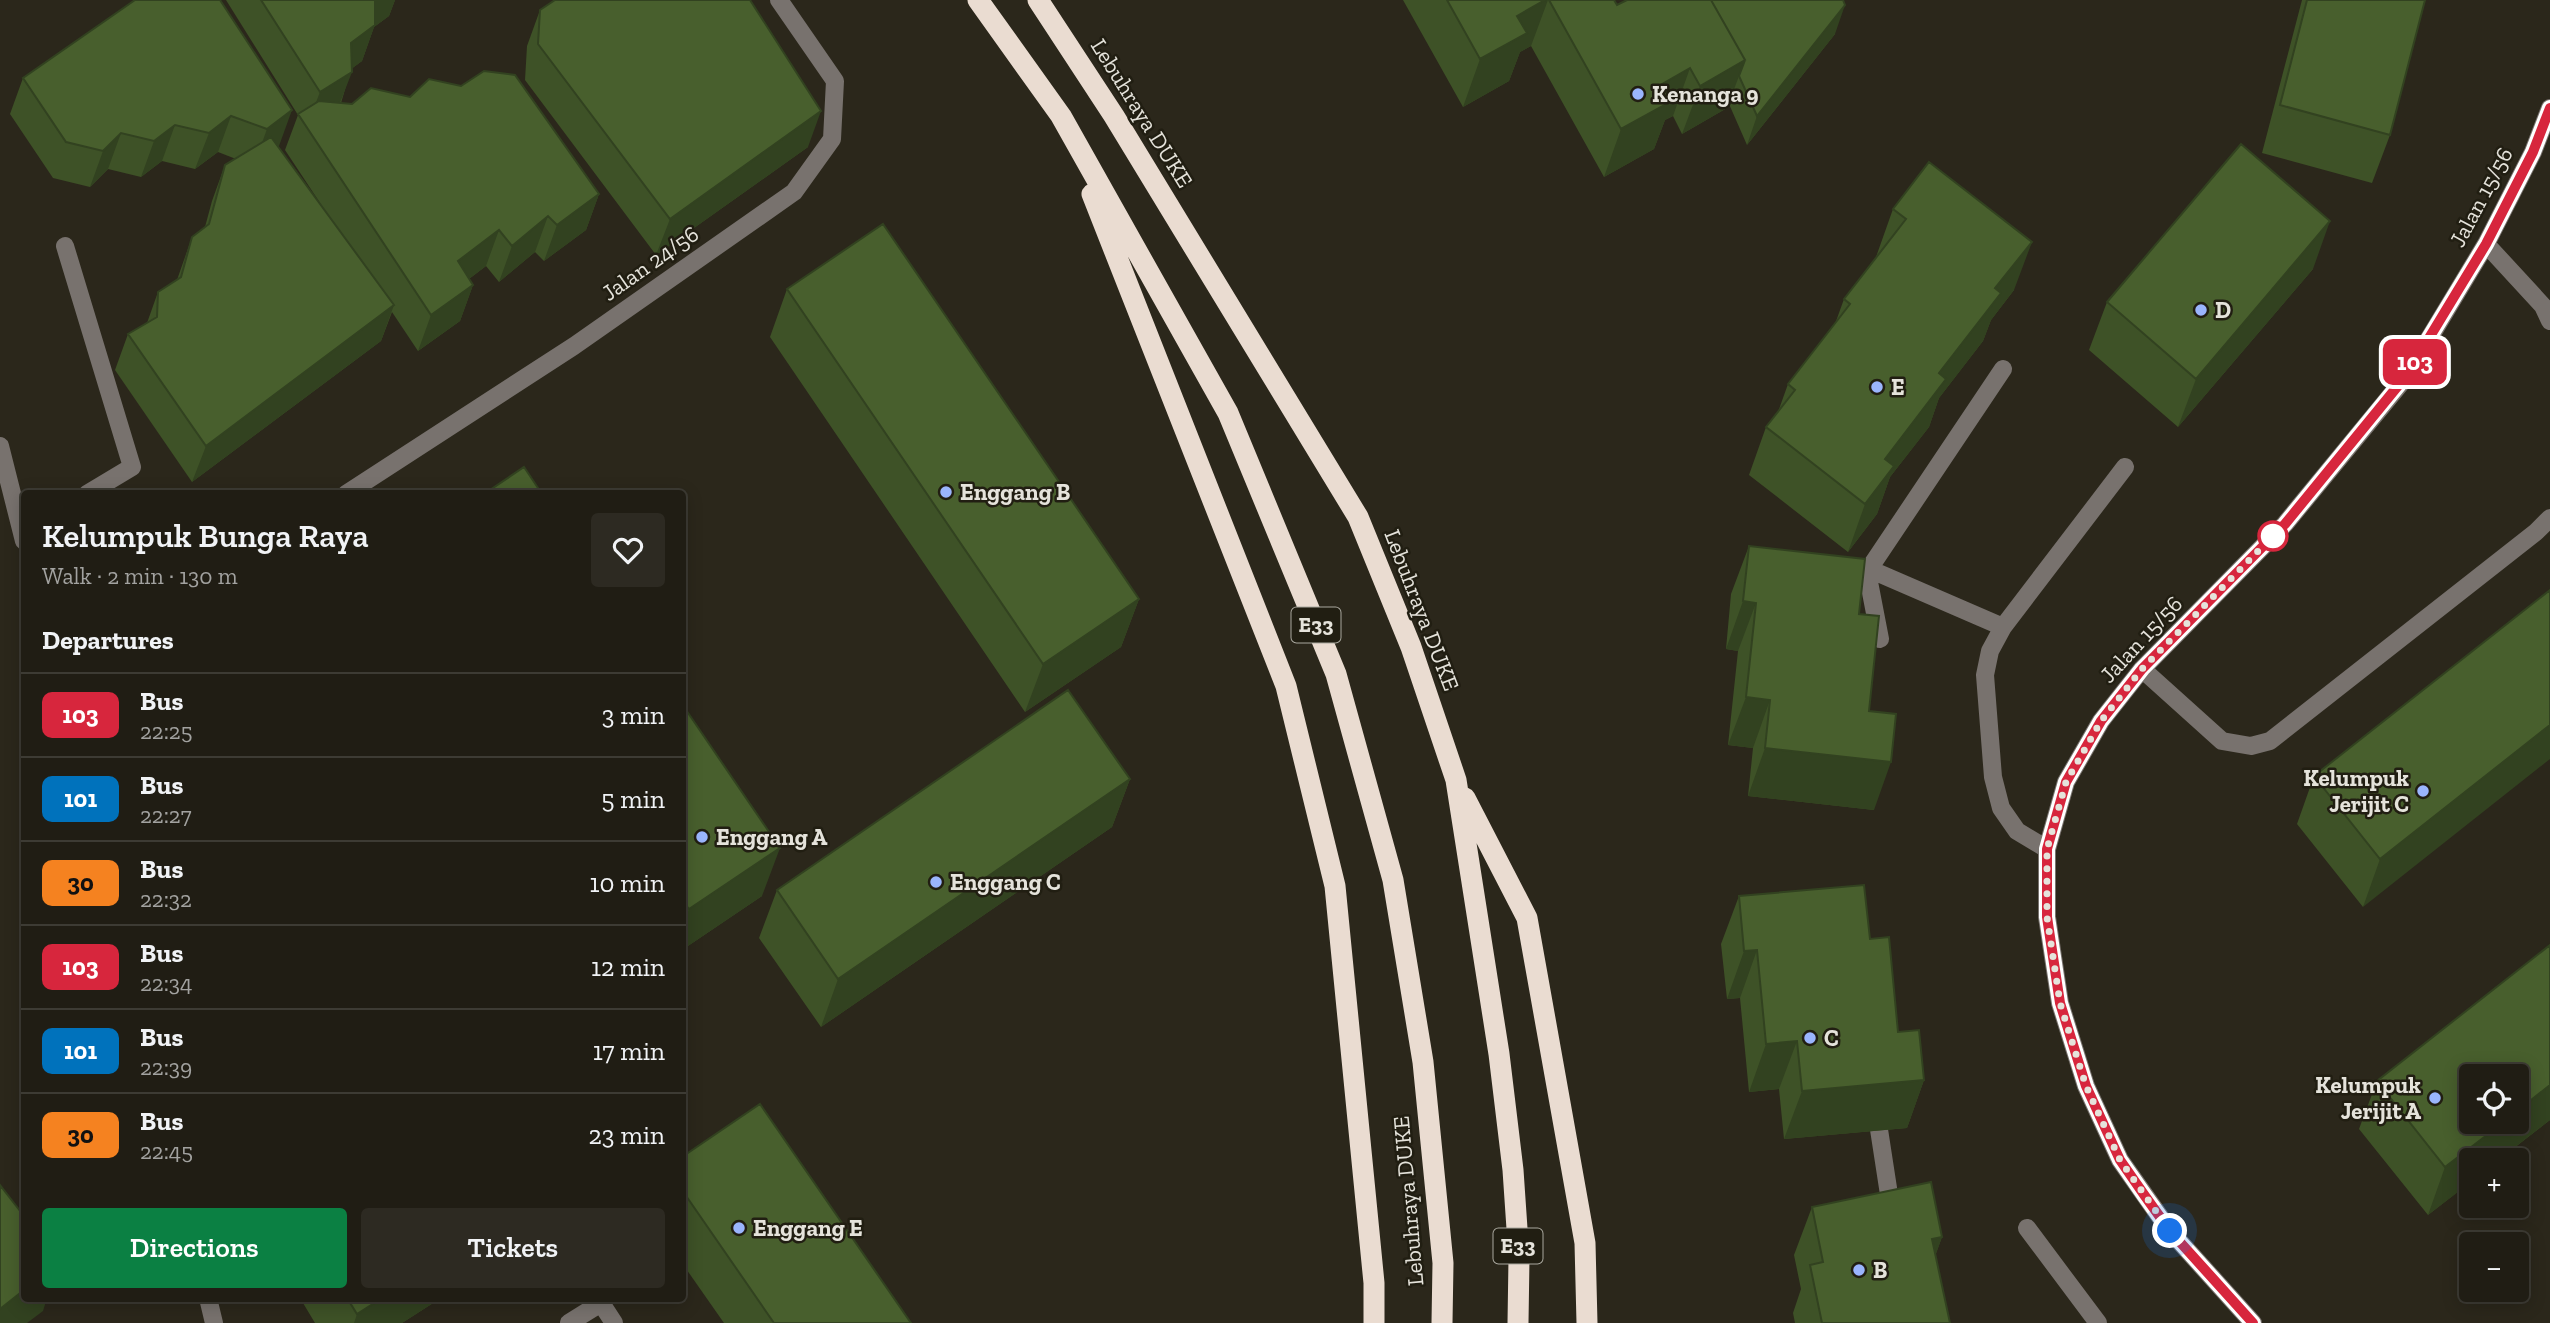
<!DOCTYPE html>
<meta charset="utf-8">
<style>
body{margin:0;font-family:"Zilla Slab",serif;background:#2d2a22;color:#f1f3f6;height:100vh;display:flex;flex-direction:column;font-size:26px;white-space:nowrap}
*{box-sizing:border-box;margin:0}
p{font-size:23px;color:#a2a2a0}
.icon{flex:none;width:38px;height:38px;fill:none;stroke:currentColor;stroke-width:2;stroke-linecap:round;stroke-linejoin:round}
.map{position:relative;flex:1;overflow:hidden}
.panel{position:absolute;left:21px;top:490px;width:665px;height:812px;display:flex;flex-direction:column;background:#201d14;border-radius:7px;box-shadow:0 4px 18px #0003,0 0 0 2px #3d3b34}
.panel>*{flex:none}
.badge{padding:0 14px;border-radius:10px;font-size:24px;line-height:46px}
.buttons{position:absolute;left:2459px;top:1064px;display:grid;gap:14px}
.buttons a{display:grid;place-items:center;width:70px;height:70px;border-radius:7px;background:#201d14;box-shadow:0 4px 18px #0003,0 0 0 2px #3d3b34;font-size:35px}
.you{position:absolute;width:35px;height:35px;margin:-18px;border:5px solid #fff;border-radius:50%;background:#1a73e8;box-shadow:0 0 0 10px #1a73e833}
.map>.badge{position:absolute;translate:-50% -50%;box-shadow:0 0 0 4px #fff}
h2{padding:0 21px;font-size:26px;line-height:63px}
.round{display:grid;place-items:center;flex:none;width:74px;height:74px;border-radius:7px;background:#2d2a22}
.overview{display:flex;align-items:center;justify-content:space-between;height:119px;padding:0 21px}
h1{font-size:33px;font-weight:600;line-height:52px}
.action{display:flex;gap:14px;margin-top:auto;padding:14px 21px}
.action a{flex:1;height:80px;border-radius:7px;background:#0b8043;color:#fff;font-size:28px;font-weight:600;line-height:80px;text-align:center}
.action a+a{background:#2d2a22;color:#f1f3f6}
ul{padding:0;list-style:none}
li{display:flex;align-items:center;gap:21px;height:84px;padding:0 21px;border-top:2px solid #3d3b34}
li div{flex:1}
li b{display:block;font-size:26px}
li em{font-style:normal}
li .badge{min-width:77px;font-weight:700;text-align:center}
.map>svg:first-child{display:block}
</style>
<div class="map">
<svg width="2550" height="1323" viewBox="0 0 2550 1323">
<rect width="100%" height="100%" fill="#2b271b"/>
<g fill="none" stroke-linecap="round" stroke-linejoin="round">
<path stroke="#78726e" stroke-width="18" d="M2486 244 2543 306 2550 321
M65 246 132 467 87 494
M0 446 24 541
M346 494 574 346 794 192 832 139 835 81 779 0
M1869 569 2003 369
M1880 639 1869 582V569L2003 627
M2142 669 2222 741 2251 746 2270 741 2536 532 2550 518
M2047 849 2017 831 2001 808 1993 777 1985 675 1990 651 2003 627 2125 467
M1876 1110 1892 1214
M2027 1228 2098 1323
M208 1298 214 1323
M569 1323 601 1303 614 1323
M2253 1323 2170 1231 2120 1160 2086 1086 2060 1003 2047 917V849L2066 782 2101 721 2142 669 2285 524 2406 377 2486 244 2533 152 2550 108"/>
<path stroke="#eadcd1" stroke-width="21" d="M978 0 1061 116 1228 413 1336 674 1393 880 1423 1062 1443 1263 1442 1323
M1038 0 1114 116 1358 517 1411 647 1456 780 1499 1054 1513 1170 1519 1258 1518 1323
M1092 194 1286 686 1335 886 1374 1283V1323
M1465 798 1527 918 1585 1243 1587 1323"/>
</g>
<path fill="#3e5227" d="M220 0 279 146 278 147 324 209 285 150 298 115 226 0H395L389 16 374 27 362 61 351 69 341 103 599 194 586 230 544 261 535 252 499 282 486 266 469 279 473 285 460 321 418 351 392 312 381 341 192 482 115 370 128 334 147 323 158 292 177 280 192 237 205 227 212 201 225 165 236 159 218 152 195 169 162 161 141 177 108 169 90 187 53 178 10 114 23 78Z
M1403 0H1614L1617 5 1835 34 1747 145 1729 104 1727 108 1682 134 1673 116 1665 120 1654 149 1604 177 1531 46 1520 52 1509 81 1463 107Z
M2302 0H2425L2390 135 2372 183 2262 153Z
M540 10 808 147 656 255 525 80 527 46Z
M1893 209 2014 290 1991 320 1983 341 1939 398 1929 427 1890 477 1877 514 1848 552 1749 475 1766 427 1778 412 1788 384 1835 324 1844 299 1876 257Z
M2313 269 2178 427 2089 350 2107 302Z
M787 289 1139 599 1121 647 1025 712 770 337Z
M1749 546 1859 614 1869 711 1874 810 1748 796 1753 748 1728 745 1738 651 1726 649 1731 594Z
M2550 590 2363 907 2297 824 2314 776Z
M682 704 762 896 682 950Z
M1130 779 1112 827 821 1027 759 938 777 890Z
M1739 896 1870 939 1898 1032 1924 1080 1907 1128 1784 1139 1779 1089 1749 1092 1740 998 1727 999 1721 944Z
M2550 945V1120L2428 1215 2359 1129 2377 1081Z
M682 1157 911 1323H724L682 1263Z
M1812 1207 1942 1237 1935 1256 1950 1323H1795L1793 1313 1801 1289 1794 1255Z
M300 1298H441L402 1323H315Z"/>
<path fill="#324220" d="M375 0H395L389 16 374 27 362 61 338 79 351 43Z
M1545 0H1548L1531 46 1520 52 1509 81 1463 107 1480 59 1517 16Z
M1845 5 1835 34 1747 145 1757 116Z
M1745 60 1727 108 1682 134 1700 86Z
M1690 68 1673 116 1665 120 1654 149 1604 177 1621 129 1662 84Z
M352 72 338 108 306 128 320 92Z
M292 110 279 146 254 165 267 129Z
M821 111 808 147 656 255 670 219Z
M231 116 218 152 195 169 209 133Z
M175 125 162 161 141 177 154 141Z
M121 133 108 169 90 187 103 151Z
M599 194 586 230 544 261 557 225Z
M548 216 535 252 499 282 512 246Z
M2330 221 2313 269 2178 427 2196 379Z
M499 230 486 266 445 297 458 261Z
M2032 242 2014 290 1991 320 1983 341 1939 398 1929 427 1890 477 1877 514 1848 552 1865 504 1885 459 1939 373 1995 288Z
M473 285 460 321 418 351 431 315Z
M394 305 381 341 192 482 206 446Z
M1139 599 1121 647 1025 712 1043 664Z
M1743 601 1756 603 1738 651 1726 649Z
M1746 697 1770 700 1753 748 1728 745Z
M2550 725V759L2363 907 2380 859Z
M1765 748 1891 762 1874 810 1748 796Z
M1130 779 1112 827 821 1027 838 979Z
M780 848 762 896 682 950V928L689 909Z
M1757 950 1740 998 1727 999 1744 951Z
M1797 1041 1779 1089 1749 1092 1766 1044Z
M1924 1080 1907 1128 1784 1139 1802 1091Z
M2550 1085V1120L2498 1160H2471V1182L2428 1215 2445 1167 2504 1122H2516V1112Z
M1942 1237 1925 1285 1932 1239Z
M24 1290V1298H47L43 1311 27 1323H0V1309Z
M382 1298H441L402 1323H354L357 1314Z"/>
<path fill="#485f2d" stroke="#324220" stroke-width="2" d="M135 0H220L292 110 267 129 231 116 209 133 175 125 154 141 121 133 103 151 66 142 23 78Z
M261 0H375V25L351 43 352 72 320 92Z
M555 0H750L821 111 670 219 538 44 540 10Z
M1447 0H1545L1517 16 1527 33 1480 59Z
M1549 0H1614L1617 5 1627 0H1711L1745 60 1700 86 1690 68 1662 84 1672 101 1621 129Z
M1711 0H1843L1845 5 1757 116 1739 76 1745 60Z
M2307 0H2425L2390 135 2280 105Z
M484 71 515 75 599 194 557 225 548 216 512 246 499 230 458 261 473 285 431 315 298 114 319 101 352 104 371 88 410 97 429 79 461 86Z
M271 137 394 305 206 446 128 334 157 317 158 292 181 277 192 237 209 224 225 165Z
M2241 144 2330 221 2196 379 2107 302Z
M1929 162 2032 242 1995 288 2001 293 1939 373 1946 379 1885 459 1894 466 1865 504 1766 427 1795 390 1788 384 1850 304 1844 299 1906 219 1893 209Z
M883 224 1139 599 1043 664 787 289Z
M524 467 542 494H484Z
M1749 546 1865 559 1859 614 1879 616 1869 711 1896 714 1891 762 1765 748 1770 700 1746 697 1756 603 1743 601Z
M2550 590V725L2380 859 2314 776Z
M1068 690 1130 779 838 979 777 890Z
M682 704 780 848 689 909 682 900Z
M1864 885 1870 939 1889 937 1898 1032 1919 1030 1924 1080 1802 1091 1797 1041 1766 1044 1757 950 1744 951 1739 896Z
M2550 945V1085L2516 1112V1076H2471V1122H2504L2445 1167 2377 1081Z
M760 1104 911 1323H774L682 1190V1157Z
M1931 1182 1942 1237 1932 1239 1950 1323H1822L1810 1265 1823 1262 1812 1207Z
M0 1185 24 1216V1290L0 1309Z
M347 1298H382L357 1314Z"/>
<g fill="none" stroke-linecap="round" stroke-linejoin="round">
<g stroke="#fff" stroke-width="16">
<path id="line" d="M2253 1323 2170 1231 2145 1196 2120 1160 2086 1086 2060 1003 2047 917V849L2066 782 2101 721 2142 669 2285 524 2406 376 2486 244 2533 152 2550 108"/>
</g>
<use href="#line" stroke="#d7263d" stroke-width="10"/>
<path stroke="#e5e3db" stroke-width="7" stroke-dasharray="0 12.6" d="M2170 1231 2120 1160 2086 1086 2060 1003 2047 917V849L2066 782 2101 721 2142 669 2273 536"/>
</g>
<g fill="#9ab5fd" stroke="#211e12" stroke-width="2.5">
<circle cx="1638" cy="94" r="7"/>
<circle cx="2201" cy="310" r="7"/>
<circle cx="1877" cy="387" r="7"/>
<circle cx="946" cy="492" r="7"/>
<circle cx="2423" cy="791" r="7"/>
<circle cx="702" cy="837" r="7"/>
<circle cx="936" cy="882" r="7"/>
<circle cx="1810" cy="1038" r="7"/>
<circle cx="2435" cy="1098" r="7"/>
<circle cx="739" cy="1228" r="7"/>
<circle cx="1859" cy="1270" r="7"/>
</g>
<circle fill="#fff" stroke="#d7263d" stroke-width="3.5" cx="2273" cy="536" r="14"/>
<g text-anchor="middle" stroke-width="5" stroke-linejoin="round" paint-order="stroke">
<g fill="#211e12" stroke="#aaa89f" stroke-width="2">
<rect x="1291.5" y="607.5" width="49" height="35" rx="5"/>
<rect x="1493.5" y="1228.5" width="49" height="35" rx="5"/>
</g>
<g font-size="21" font-weight="bold" fill="#e5e3db">
<text x="1316" y="632">E33</text>
<text x="1518" y="1253">E33</text>
</g>
<g font-size="23" font-weight="bold" fill="#e5e3db" stroke="#211e12" text-anchor="start">
<text x="1652" y="102">Kenanga 9</text>
<text x="2215" y="318">D</text>
<text x="1891" y="395">E</text>
<text x="960" y="500">Enggang B</text>
<text x="2409" y="786" text-anchor="end">Kelumpuk<tspan x="2409" dy="26">Jerijit C</tspan></text>
<text x="716" y="845">Enggang A</text>
<text x="950" y="890">Enggang C</text>
<text x="1824" y="1046">C</text>
<text x="2421" y="1093" text-anchor="end">Kelumpuk<tspan x="2421" dy="26">Jerijit A</tspan></text>
<text x="753" y="1236">Enggang E</text>
<text x="1873" y="1278">B</text>
</g>
<g font-size="23" fill="#e5e3db" stroke="#211e12">
<text transform="translate(1142 113) rotate(58)" y="8">Lebuhraya DUKE</text>
<text transform="translate(2481 197) rotate(-62)" y="8">Jalan 15/56</text>
<text transform="translate(650 263) rotate(-35)" y="8">Jalan 24/56</text>
<text transform="translate(1422 610) rotate(69)" y="8">Lebuhraya DUKE</text>
<text transform="translate(2141 639) rotate(-47)" y="8">Jalan 15/56</text>
<text transform="translate(1408 1201) rotate(-95)" y="8">Lebuhraya DUKE</text>
</g>
</g>
</svg>
<div class="buttons">
<a><svg class="icon" aria-label="locate" viewBox="0 0 24 24"><circle cx="12" cy="12" r="6"/><path d="M12 2v4M12 18v4M2 12h4M18 12h4"/></svg></a>
<a>+</a>
<a>−</a>
</div>
<div class="you" style="left:2170px;top:1231px"></div>
<b class="badge" style="left:2415px;top:362px;background:#d7263d;color:#fff">103</b>
<section class="panel">
<div class="overview"><div><h1>Kelumpuk Bunga Raya</h1><p>Walk · 2 min · 130 m</p></div><a class="round"><svg class="icon" aria-label="heart" viewBox="0 0 24 24"><path d="M12 20l-8-8c-3-5 5-10 8-4 3-6 11-1 8 4z"/></svg></a></div>
<h2>Departures</h2>
<ul>
<li><span class="badge" style="background:#d7263d;color:#fff">103</span><div><b>Bus</b><p>22:25</p></div><em>3 min</em></li>
<li><span class="badge" style="background:#0072bc;color:#fff">101</span><div><b>Bus</b><p>22:27</p></div><em>5 min</em></li>
<li><span class="badge" style="background:#f58220;color:#111">30</span><div><b>Bus</b><p>22:32</p></div><em>10 min</em></li>
<li><span class="badge" style="background:#d7263d;color:#fff">103</span><div><b>Bus</b><p>22:34</p></div><em>12 min</em></li>
<li><span class="badge" style="background:#0072bc;color:#fff">101</span><div><b>Bus</b><p>22:39</p></div><em>17 min</em></li>
<li><span class="badge" style="background:#f58220;color:#111">30</span><div><b>Bus</b><p>22:45</p></div><em>23 min</em></li>
</ul>
<div class="action"><a>Directions</a><a>Tickets</a></div>
</section>
</div>
